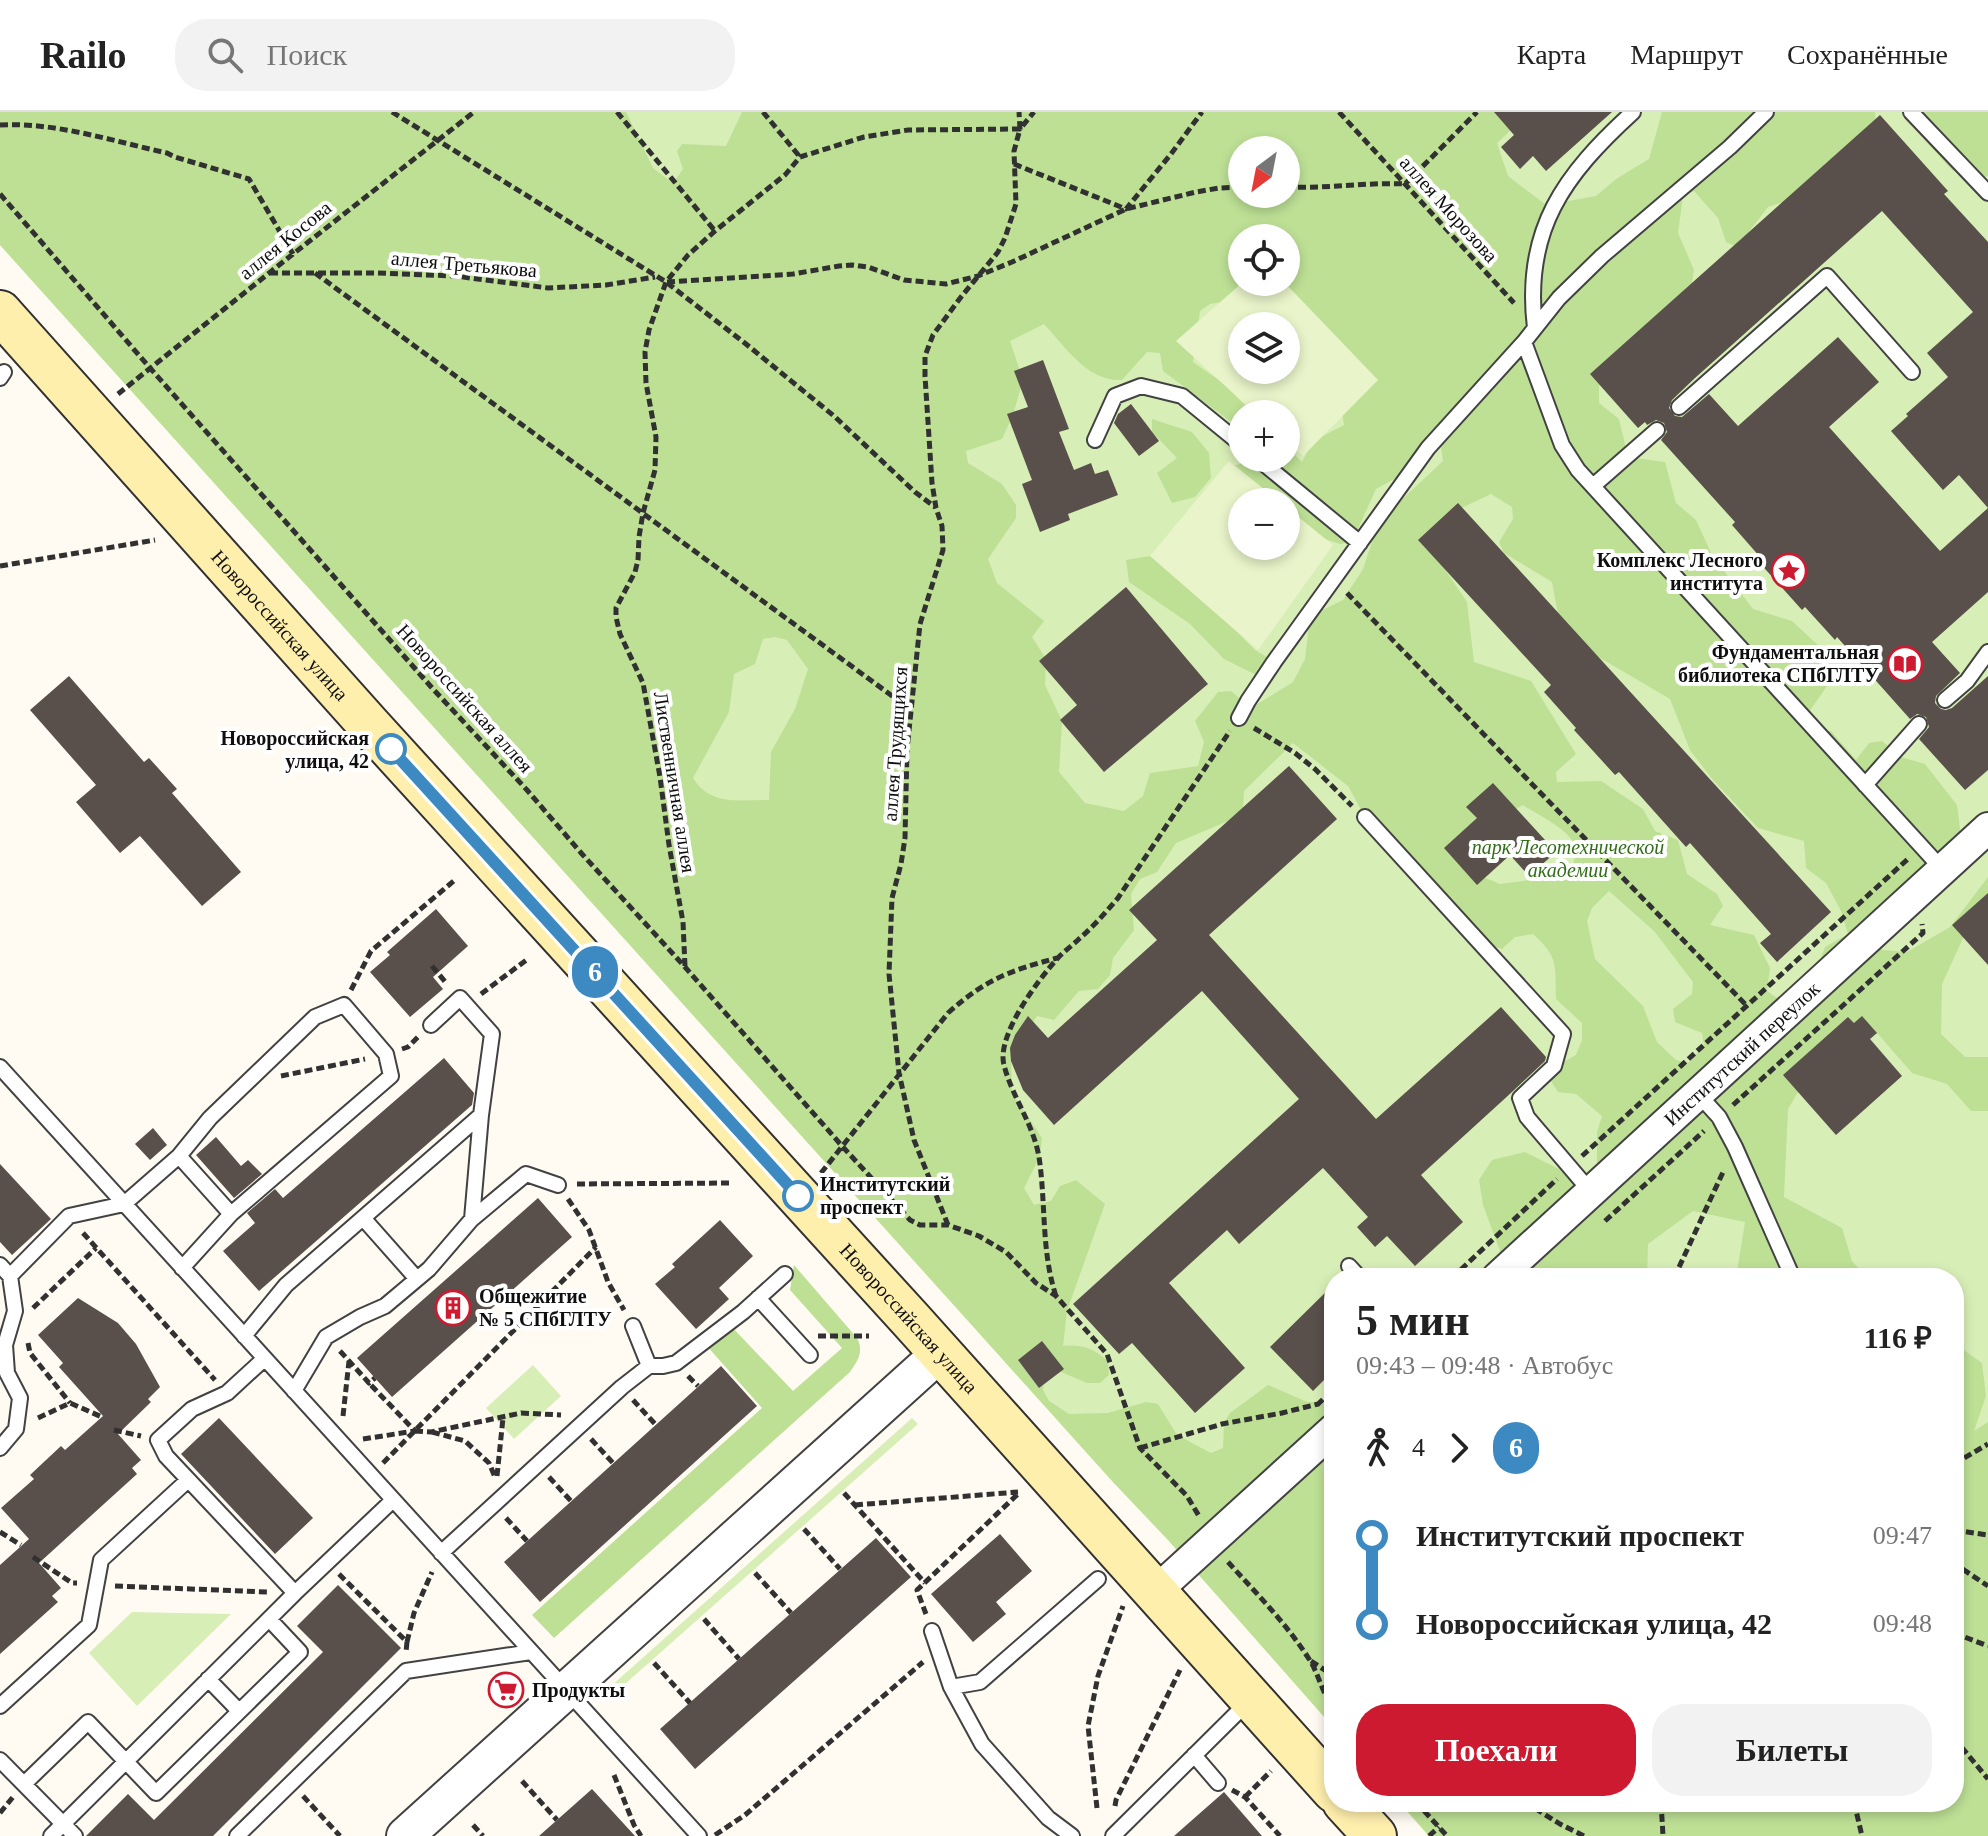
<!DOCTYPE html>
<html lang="ru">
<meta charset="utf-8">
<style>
body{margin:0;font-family:Georgia,serif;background:#f2f2f2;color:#222;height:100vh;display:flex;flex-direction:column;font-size:30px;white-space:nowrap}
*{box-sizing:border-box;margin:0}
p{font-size:26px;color:#767676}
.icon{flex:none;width:44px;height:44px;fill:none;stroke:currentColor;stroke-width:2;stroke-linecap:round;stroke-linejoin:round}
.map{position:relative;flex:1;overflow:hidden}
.drawer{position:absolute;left:1324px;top:1156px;width:640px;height:544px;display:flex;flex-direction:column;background:#fff;border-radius:32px;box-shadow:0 4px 12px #0003}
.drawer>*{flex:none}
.badge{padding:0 16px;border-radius:26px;font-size:28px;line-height:52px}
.needle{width:52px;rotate:212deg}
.buttons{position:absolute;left:1228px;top:24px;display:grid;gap:16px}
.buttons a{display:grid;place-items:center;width:72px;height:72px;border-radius:50%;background:#fff;box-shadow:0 4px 12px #0003;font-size:40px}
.map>.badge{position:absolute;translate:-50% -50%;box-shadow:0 0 0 4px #fff}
.legs{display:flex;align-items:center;gap:12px;height:88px;padding:0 32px;font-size:26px}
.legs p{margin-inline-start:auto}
.overview{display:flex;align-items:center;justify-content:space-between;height:136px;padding:0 32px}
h1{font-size:44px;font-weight:700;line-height:60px}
.primary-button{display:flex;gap:16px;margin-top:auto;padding:16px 32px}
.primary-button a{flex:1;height:92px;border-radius:32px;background:#cd1a31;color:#fff;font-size:32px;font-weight:700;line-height:92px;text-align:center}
.primary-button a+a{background:#f2f2f2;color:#222}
ul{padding:0 32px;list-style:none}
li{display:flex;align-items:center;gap:28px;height:88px;font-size:30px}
li i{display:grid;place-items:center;width:12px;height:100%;margin:0 10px;background:currentColor}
li i::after{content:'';width:20px;height:20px;margin:-10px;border:6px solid;border-radius:50%;background:#fff}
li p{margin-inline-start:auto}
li:first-child i{background:linear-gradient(#0000 50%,currentColor 0)}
li:last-child i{background:linear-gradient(currentColor 50%,#0000 0)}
header{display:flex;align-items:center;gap:48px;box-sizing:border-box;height:112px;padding:0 40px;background:#fff;border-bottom:2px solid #e0e0e0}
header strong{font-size:38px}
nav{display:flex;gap:44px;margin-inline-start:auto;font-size:28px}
.search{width:560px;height:72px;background:#f2f2f2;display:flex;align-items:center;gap:20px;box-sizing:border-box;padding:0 28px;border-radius:32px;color:#767676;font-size:30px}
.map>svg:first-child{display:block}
</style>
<header>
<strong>Railo</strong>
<div class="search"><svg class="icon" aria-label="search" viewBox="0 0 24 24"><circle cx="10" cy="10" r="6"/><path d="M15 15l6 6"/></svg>Поиск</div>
<nav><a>Карта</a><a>Маршрут</a><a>Сохранённые</a></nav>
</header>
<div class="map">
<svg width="1988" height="1724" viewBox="0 0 1988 1724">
<rect width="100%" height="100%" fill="#fffbf2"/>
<path fill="#d8eeb7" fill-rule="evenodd" d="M0 0H1988V1724H1429L1399 1690H1954V1166H1334V1616L1168 1428 1113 1370 0 133ZM1242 38H1286V82H1242ZM1242 126H1286V170H1242ZM1242 214H1286V258H1242ZM1242 302H1286V346H1242ZM1242 390H1286V434H1242Z
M533 1253 561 1284 514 1327 486 1296Z
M912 1306 918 1312 616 1580 611 1574Z
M132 1500 231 1502 137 1594 89 1541Z"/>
<path fill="#bde095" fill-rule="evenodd" d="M0 0H626L653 56 673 71 683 57 677 39 682 32 726 34 742 0H1525L1523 7 1497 31 1508 64 1546 93 1596 84 1616 67 1649 47 1662 0H1875L1876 17 1805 83 1768 95 1737 135 1726 130 1718 106 1694 79 1683 84 1678 121 1694 158 1692 171 1652 209 1639 239 1599 274V291L1619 307 1628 345 1665 350 1676 391 1696 408 1712 443 1753 497 1792 509 1820 535 1829 571 1809 600 1818 617 1831 619 1856 648 1869 631 1882 629 1901 645 1925 652 1957 693 1962 733 1877 825 1882 838 1907 840 1950 815 1988 765V812L1964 824 1942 872 1941 922 1965 945H1988V999H1971L1947 972 1912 961 1878 922 1860 919 1806 967 1788 997 1784 1085 1842 1116 1852 1149 1867 1166H1736L1745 1110 1693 1099 1648 1132 1647 1166H1510L1483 1093 1479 1068 1492 1048 1525 1040 1559 1057 1584 1082 1597 1071V1020L1602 1004 1576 982 1558 980 1549 966 1560 952 1576 943 1582 928V911L1556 887C1555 854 1559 845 1533 822L1515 825 1502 837 1484 831 1397 740 1393 723 1364 703 1348 674 1293 631 1244 679 1243 696 1228 709 1176 731 1157 760 1140 767 1131 782 1134 818 1113 846 1110 863 1098 877 1079 879 1054 908 1037 904 1011 943 1012 981 1042 1026 1040 1044 1024 1076 1034 1093 1051 1089 1060 1074 1076 1068 1105 1092 1067 1199 1063 1234C1082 1232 1093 1236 1108 1249L1109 1263 1100 1271H1087L1054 1257 1044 1265 1043 1278 1049 1289 1069 1302 1108 1301 1146 1290 1158 1292 1177 1323 1211 1341 1223 1336 1224 1311 1230 1301 1268 1273 1307 1290H1334V1616L1168 1428 1113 1370 0 133ZM1242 38H1286V82H1242ZM1242 126H1286V170H1242ZM1281 181 1342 300 1344 313 1313 329 1302 350 1286 334V346H1261L1229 355 1260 390H1286V414L1340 432 1352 430 1376 377 1398 365 1429 323 1440 327 1443 349 1379 409 1363 457 1343 488 1310 504 1305 547 1293 570 1251 596 1231 579 1218 580 1195 609 1204 630 1198 654 1150 661 1143 684 1124 699 1085 691 1059 660 1062 609 1045 573 1046 547 1032 525 1044 509 997 471 988 447 1016 406V393L1002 372 968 351 966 339 1002 327 1013 303 1023 268 1010 229 1044 212C1065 234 1087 270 1122 268L1147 240 1160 241 1163 259 1242 318V302H1254L1223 271 1193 250 1200 199 1210 192ZM1491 382 1512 395 1513 407 1499 430 1504 441 1552 470 1559 508 1573 530 1670 587 1690 638 1713 668 1758 716 1804 729 1806 756 1826 771 1841 799 1848 822 1825 835 1811 871 1777 886 1767 879 1770 856 1754 823 1710 813 1723 794 1717 782 1687 762 1678 728 1655 719 1643 697 1601 669 1557 670 1556 660 1576 642 1531 569 1474 550 1467 490 1429 434 1447 403ZM775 525 787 528 808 557 795 597 771 640 769 688C740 688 710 694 693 666L729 600 734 562 755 552 763 527ZM1523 693C1538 703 1574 719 1576 738 1576 746 1571 756 1569 763L1500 772 1478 763 1512 699ZM1609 779 1654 819 1693 870 1692 882 1673 897 1675 910 1702 921 1704 934 1688 951 1676 948 1657 930 1643 894 1595 847 1587 809 1592 796Z
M1922 0H1988V64L1975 67 1952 58 1919 22Z
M1152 307 1192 320 1209 341 1211 366 1195 385 1172 391 1157 361 1177 346 1152 320Z
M1150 444 1174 455 1255 538 1275 550 1269 560 1256 563 1224 547 1190 512 1129 470 1126 448Z
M794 1153 857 1226C864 1239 858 1249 850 1260L554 1526 532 1503 762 1296 706 1233 729 1212 793 1279 842 1236 790 1178Z
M1954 1231 1982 1251 1986 1284 1974 1319 1988 1310V1724H1429L1399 1690H1954Z"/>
<path fill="#e9f4ca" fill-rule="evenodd" d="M1243 170H1284L1378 268 1303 344 1286 329V302H1256L1176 229ZM1242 214H1286V258H1242Z
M1229 349 1280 390H1242V434H1286V395L1333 433 1258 538 1150 444Z"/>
<path fill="#594f4b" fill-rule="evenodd" d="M1494 0H1612L1546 59 1533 44 1520 57 1501 35 1514 23Z
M1880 3 1948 79 1944 82 1988 130V480L1932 530 1960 561 1936 584 1935 591 1941 597 1946 598 1952 596 1988 564V658L1965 678 1919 627 1929 615 1926 605 1917 602 1910 607 1837 525 1835 528 1805 495 1802 498 1757 448 1760 445 1732 413 1735 410 1661 328 1667 320 1664 311 1656 308 1647 313 1645 310 1638 316 1590 262ZM1882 99 1973 200 1927 241 1948 265 1906 302 1908 304 1891 319 1943 378 1959 363 1988 396 1940 439 1829 315 1879 270 1838 225 1738 314 1709 282 1682 305 1675 304 1669 296 1672 288 1695 266Z
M1043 248 1069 317 1059 320 1074 358 1091 351 1095 362 1108 358 1118 383 1068 402 1070 408 1040 420 1022 372 1032 368 1007 302 1028 295 1014 259Z
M1131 292 1159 329 1139 344 1114 311 1118 302Z
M1458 391 1831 800 1777 850 1760 831 1771 822 1690 731 1686 735 1619 660 1615 663 1574 618 1576 616 1544 580 1551 573 1418 428Z
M1126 475 1208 572 1104 660 1060 608 1077 593 1039 549Z
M69 564 144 650 149 646 177 677 172 681 241 760 202 794 140 724 120 741 76 690 96 673 30 598Z
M1289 654 1337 707 1209 823 1376 1007 1501 895 1546 945 1545 949 1512 980 1421 1063 1463 1110 1415 1154 1387 1124 1375 1135 1357 1115 1368 1105 1323 1056 1239 1132 1227 1118 1169 1171 1245 1256 1195 1301 1132 1231 1119 1242 1073 1192 1299 987 1202 879 1054 1013 1023 978 1011 949 1010 936 1015 923 1028 904 1048 926 1157 828 1129 798Z
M1493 671 1556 740 1529 764 1510 743 1477 773 1444 736 1477 706 1466 695Z
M1988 781V853L1952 813Z
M436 797 468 834 433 865 443 877 410 905 370 860 390 843 387 840Z
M1862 904 1877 921 1870 927 1902 964 1836 1023 1783 963 1848 905 1854 911Z
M444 946 474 981 472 993 259 1179 223 1139 255 1111 247 1101 275 1077 283 1086Z
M153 1016 167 1033 150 1048 135 1032Z
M216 1025 241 1054 248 1048 262 1062 234 1086 196 1043Z
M0 1052 51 1107 12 1143 0 1130Z
M538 1086 572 1125 392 1285 357 1246Z
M720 1108 753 1144 719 1176 729 1187 696 1217 655 1172 675 1155 672 1152Z
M1334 1172V1258L1313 1279 1270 1235Z
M78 1186 118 1211 136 1232 160 1275 148 1287 151 1290 118 1322 141 1348 132 1356 137 1362 39 1451 61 1476 52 1484 58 1490 0 1542V1453L29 1427 1 1396 34 1367 30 1363 61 1334 65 1338 103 1304 59 1255 63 1251 38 1223Z
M1042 1229 1064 1257 1039 1276 1018 1248Z
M721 1254 757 1294 540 1490 504 1450Z
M219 1306 313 1406 275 1442 181 1342Z
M1000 1422 1032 1459 996 1490 1006 1502 973 1530 931 1482Z
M876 1426 911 1465 695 1657 660 1617Z
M338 1473 401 1536 213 1724H86L128 1682 154 1708 323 1540 297 1514Z
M592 1677 635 1724H539Z
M1224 1680 1262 1724H1174Z"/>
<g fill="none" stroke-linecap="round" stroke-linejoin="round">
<g stroke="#424242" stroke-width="18">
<path id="service" d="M1766 0 1730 35 1602 144 1559 186 1524 230 1562 333 1578 358 1943 758
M1911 0 1988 81
M1535 216C1523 118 1564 63 1633 0
M0 266 4 260
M1679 295 1827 164 1912 260
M1095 328 1115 284 1141 274 1182 284 1242 333
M1257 346 1360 431
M1593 374 1657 318
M1945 588 1967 569 1988 540
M1239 606 1248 589 1274 550 1428 336 1524 230
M1865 673 1919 612
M1365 705 1563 922 1554 954 1520 986 1527 1005 1591 1080
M431 913 460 886 492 922 481 1003 472 1107
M0 955 699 1724
M1698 982 1719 1005 1735 1035 1793 1166
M179 1044 231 1102
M363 1106 417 1167
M0 1153 10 1164 69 1104 124 1092 179 1044 210 1006 315 905 344 893 386 942 391 964 231 1102 182 1156
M1349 1154 1360 1166
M758 1186 810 1243
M633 1214 649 1254
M244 1224 286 1173 481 1003
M264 1247 227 1281 192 1297 158 1328 166 1344 295 1481
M294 1279 326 1225 360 1205 385 1194 429 1157 472 1107 526 1062 558 1073
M0 1336 16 1317 20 1286 7 1261 5 1233 15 1199 10 1164
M441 1441 622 1275 649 1254H663L676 1251 743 1200 785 1162
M932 1519 951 1575 982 1632 1048 1706 1072 1724
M208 1567 239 1599
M951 1575 980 1570 1098 1467
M0 1594 89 1513 101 1448 188 1368
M1194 1643 1218 1671
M0 1648 75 1724
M24 1672 88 1610 156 1681 300 1540 269 1507
M51 1724 295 1481 393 1388
M237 1724 406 1559 531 1540
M1113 1724 1248 1590"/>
</g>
<g stroke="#424242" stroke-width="34">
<g id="minor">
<path id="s1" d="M1497 1166 1988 716"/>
<path d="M1155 1480 1334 1317"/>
</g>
</g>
<g stroke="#424242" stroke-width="40">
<path id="tertiary" d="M405 1724 940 1241"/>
</g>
<g stroke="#313131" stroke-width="46">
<g id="secondary">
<path id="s2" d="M0 200 370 614 911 1208 1334 1679"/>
<path d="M1344 1690 1375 1724"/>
</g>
</g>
<path stroke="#313131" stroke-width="5" stroke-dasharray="8 4" stroke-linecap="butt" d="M392 0 666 170 746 232 834 304 915 380 935 395
M617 0 715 119
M763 0 800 45
M1339 0 1514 191
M0 13C56 10 112 29 167 41L175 45 249 67 293 142
M1014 52 1126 97 1171 42 1202 0
M1286 75C1326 77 1366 70 1405 72L1477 0
M0 82 150 256 433 577 527 678 582 742 685 855 842 1034 910 1108 920 1113H948L979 1124 1006 1140 1036 1171 1056 1184 1107 1242 1140 1336 1187 1384 1199 1404
M270 161H377L455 164 548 176 606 173 655 165
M315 161 910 597
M667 170 793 162 839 154 852 153 868 155 904 168 946 172 978 164 1012 150 1126 97 1196 80 1219 76 1242 75
M118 282 293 142 474 0
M0 454 155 428
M1347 481 1747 894
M1254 616 1295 641 1315 657 1352 694
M432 854 447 872
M685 854 683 810 669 733 660 665 643 571 620 522 616 505V496L635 460 638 448 639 425 643 401 655 358 656 325 646 271 645 240 649 218 666 170 688 143 715 119 785 63 800 45 864 25 908 18 1020 17 1034 0
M351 878 371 839 456 767
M481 882 529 846
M402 937 408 935 419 924
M281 964 365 947
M1733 993 1923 821 1922 812
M1582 1044 1909 746
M821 1061 948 901C986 867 1009 859 1057 846
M577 1072 732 1071
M568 1087 589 1118 608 1170 624 1198
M1605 1109 1704 1019
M948 1113 914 1028 899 961 889 862 892 786 901 752 905 726 907 638 920 512 943 438 942 414 936 396 932 371 925 264V244L933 223 961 185 998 140 1005 126 1016 92 1014 39 1020 17 1019 0
M83 1121 215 1268
M1452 1166 1557 1067
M1674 1166 1724 1058
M1056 1184C1041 1139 1046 1091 1039 1045 1033 1011 1012 985 1004 953 996 924 1038 868 1057 847 1064 839 1073 833 1080 826 1094 814 1106 800 1118 786L1230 619
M33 1196 96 1136
M818 1224H869
M28 1231 30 1241 70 1291
M340 1239 369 1271 375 1266
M688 1264 698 1274
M633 1288 656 1313
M1317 1293 1334 1277
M343 1304 349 1249
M38 1306 70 1291 102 1305
M114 1318 141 1324
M415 1319 431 1320 521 1301 561 1303
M432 1320 465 1329 489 1351 495 1365
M363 1327 415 1319 369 1271
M591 1327 613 1351
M1140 1336 1222 1312 1282 1301 1318 1292
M383 1351 596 1135
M1954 1352 1988 1332
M497 1364 503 1306
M549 1365 571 1389
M844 1381 925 1471
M855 1393 1018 1380
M506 1406 527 1429
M804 1417 840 1457
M1954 1418 1988 1423
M0 1420 21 1433
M33 1445 72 1471H77
M1954 1449 1961 1456 1988 1474
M1228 1450C1256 1481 1286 1511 1309 1547 1319 1562 1322 1582 1334 1597
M755 1461 791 1501
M339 1462 407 1530 406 1540
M115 1474 268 1480
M926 1502 917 1478 1020 1380
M704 1507 739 1547
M1954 1521 1988 1534
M407 1530 414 1501 432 1460
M1311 1549 1334 1564
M654 1551 690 1591
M1954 1626 1988 1667
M614 1663 634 1713 641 1724
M522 1669 557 1708
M1232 1678 1245 1685 1280 1724
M303 1684 340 1724
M1245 1685 1271 1659
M1416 1690 1447 1724
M1525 1690 1560 1712 1584 1724
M1661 1690 1663 1724
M1854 1690 1862 1724
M1115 1694 1116 1688 1180 1558
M1097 1696 1088 1614 1098 1564 1123 1494
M0 1701 13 1685
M473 1713 483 1724
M715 1723 745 1703 923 1550
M1429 1724 1439 1715"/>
<use href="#service" stroke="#fff" stroke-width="14"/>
<use href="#minor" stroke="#fff" stroke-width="30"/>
<use href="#tertiary" stroke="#fff" stroke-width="36"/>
<use href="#secondary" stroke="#ffefad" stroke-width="42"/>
</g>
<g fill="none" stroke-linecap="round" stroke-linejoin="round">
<g stroke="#fff" stroke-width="18">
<path id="line-1" d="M391 637 798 1084"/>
</g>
<use href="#line-1" stroke="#3d8ac2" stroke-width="12"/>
</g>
<defs>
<g id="sight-ring" transform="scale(1.8)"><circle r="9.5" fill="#fff" stroke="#cd1a31" stroke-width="1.5"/><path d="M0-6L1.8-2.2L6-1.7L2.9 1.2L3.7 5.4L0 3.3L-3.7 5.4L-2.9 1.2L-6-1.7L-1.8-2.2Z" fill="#cd1a31"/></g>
<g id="library-ring" transform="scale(1.8)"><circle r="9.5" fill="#fff" stroke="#cd1a31" stroke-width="1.5"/><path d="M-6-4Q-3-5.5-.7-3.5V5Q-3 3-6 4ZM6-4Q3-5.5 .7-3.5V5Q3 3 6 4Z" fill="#cd1a31"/></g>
<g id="building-ring" transform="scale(1.8)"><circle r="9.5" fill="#fff" stroke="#cd1a31" stroke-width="1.5"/><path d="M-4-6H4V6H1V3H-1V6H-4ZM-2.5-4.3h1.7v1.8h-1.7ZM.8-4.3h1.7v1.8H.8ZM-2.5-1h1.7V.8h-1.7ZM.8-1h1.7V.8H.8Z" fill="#cd1a31"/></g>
<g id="supermarket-ring" transform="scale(1.8)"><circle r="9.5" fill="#fff" stroke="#cd1a31" stroke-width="1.5"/><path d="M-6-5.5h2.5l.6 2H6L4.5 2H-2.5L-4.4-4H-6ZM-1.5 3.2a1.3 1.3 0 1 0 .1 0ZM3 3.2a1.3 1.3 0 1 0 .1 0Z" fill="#cd1a31"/></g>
</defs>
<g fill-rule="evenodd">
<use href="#sight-ring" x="1789" y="459"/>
<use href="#library-ring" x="1905" y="552"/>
<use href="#building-ring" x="453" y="1196"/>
<use href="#supermarket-ring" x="506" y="1578"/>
</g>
<g fill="#fff" stroke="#3d8ac2" stroke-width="4">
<circle cx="391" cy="637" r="14"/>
<circle cx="798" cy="1084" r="14"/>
</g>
<g text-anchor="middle" stroke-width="8" stroke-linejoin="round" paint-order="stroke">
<g font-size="20" fill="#0f0f0f" stroke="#fff">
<text transform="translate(1449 97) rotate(48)" y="7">аллея Морозова</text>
<text transform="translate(285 128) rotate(-39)" y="7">аллея Косова</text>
<text transform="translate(464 152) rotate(5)" y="7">аллея Третьякова</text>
<text dy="7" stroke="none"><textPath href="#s2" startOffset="420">Новороссийская улица</textPath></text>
<text transform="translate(465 586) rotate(48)" y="7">Новороссийская аллея</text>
<text transform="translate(895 632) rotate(-86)" y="7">аллея Трудящихся</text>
<text transform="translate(675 670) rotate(81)" y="7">Лиственничная аллея</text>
<text dy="7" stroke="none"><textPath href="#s1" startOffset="332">Институтский переулок</textPath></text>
<text dy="7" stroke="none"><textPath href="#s2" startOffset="1356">Новороссийская улица</textPath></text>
</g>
<g font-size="20" font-weight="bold" fill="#0f0f0f" stroke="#fff" text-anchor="end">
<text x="1763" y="455">Комплекс Лесного<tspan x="1763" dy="23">института</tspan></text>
<text x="1879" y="547">Фундаментальная<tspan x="1879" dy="23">библиотека СПбГЛТУ</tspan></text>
<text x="479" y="1191" text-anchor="start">Общежитие<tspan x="479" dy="23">№ 5 СПбГЛТУ</tspan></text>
<text x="532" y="1585" text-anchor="start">Продукты</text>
</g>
<g font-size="20" font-weight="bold" fill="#0f0f0f" stroke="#fff" text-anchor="end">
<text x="369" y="633">Новороссийская<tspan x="369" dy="23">улица, 42</tspan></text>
<text x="820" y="1079" text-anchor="start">Институтский<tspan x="820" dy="23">проспект</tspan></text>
</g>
<g font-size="20" font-style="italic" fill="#326e19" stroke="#fff">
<text x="1568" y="742">парк Лесотехнической<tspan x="1568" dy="23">академии</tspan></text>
</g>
</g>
</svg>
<div class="buttons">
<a><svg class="needle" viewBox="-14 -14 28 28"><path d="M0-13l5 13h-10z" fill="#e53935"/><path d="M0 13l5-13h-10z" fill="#767676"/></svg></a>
<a><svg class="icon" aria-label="locate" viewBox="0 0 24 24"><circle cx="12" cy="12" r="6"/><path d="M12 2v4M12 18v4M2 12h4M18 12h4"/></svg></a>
<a><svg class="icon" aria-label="layers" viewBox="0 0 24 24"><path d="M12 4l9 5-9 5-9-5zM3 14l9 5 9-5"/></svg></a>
<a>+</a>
<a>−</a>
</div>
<b class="badge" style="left:595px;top:860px;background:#3d8ac2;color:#fff">6</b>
<section class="drawer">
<div class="overview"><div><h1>5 мин</h1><p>09:43 – 09:48 · Автобус</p></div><b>116 ₽</b></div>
<div class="legs"><svg class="icon" aria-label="walk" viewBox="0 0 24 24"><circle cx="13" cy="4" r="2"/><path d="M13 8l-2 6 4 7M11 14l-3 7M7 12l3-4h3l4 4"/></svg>4<svg class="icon" aria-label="forward" viewBox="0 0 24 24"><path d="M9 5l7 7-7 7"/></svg><b class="badge" style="background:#3d8ac2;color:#fff">6</b></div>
<ul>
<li><i style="color:#3d8ac2"></i><b>Институтский проспект</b><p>09:47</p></li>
<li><i style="color:#3d8ac2"></i><b>Новороссийская улица, 42</b><p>09:48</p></li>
</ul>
<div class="primary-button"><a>Поехали</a><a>Билеты</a></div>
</section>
</div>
